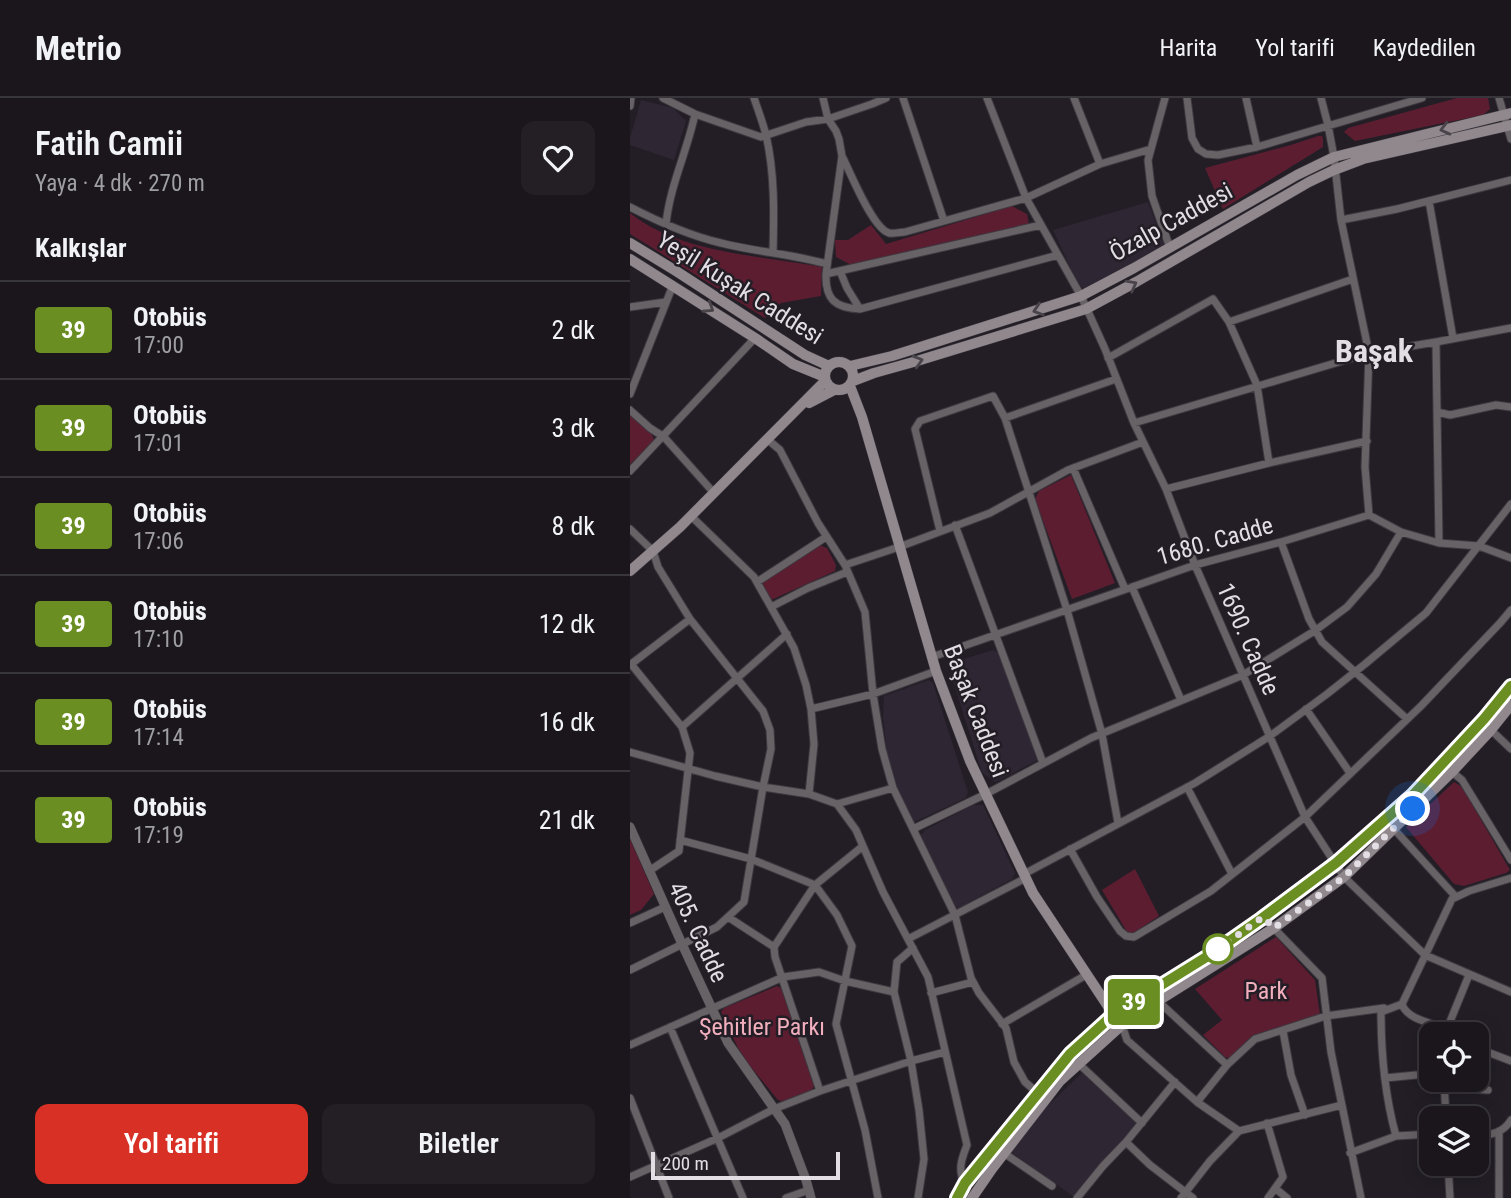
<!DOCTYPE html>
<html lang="tr">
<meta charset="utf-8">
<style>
body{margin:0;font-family:"Roboto Condensed",sans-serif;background:#231f25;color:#f1f3f6;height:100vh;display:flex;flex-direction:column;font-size:26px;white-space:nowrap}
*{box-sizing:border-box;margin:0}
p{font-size:23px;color:#9f9fa3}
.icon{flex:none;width:38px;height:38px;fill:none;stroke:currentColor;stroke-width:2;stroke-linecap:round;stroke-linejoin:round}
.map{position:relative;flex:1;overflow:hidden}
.panel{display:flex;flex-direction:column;background:#1a161c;width:630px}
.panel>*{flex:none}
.badge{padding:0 14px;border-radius:5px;font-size:24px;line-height:46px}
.controls{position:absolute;left:789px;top:924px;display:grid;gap:14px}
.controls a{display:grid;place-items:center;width:70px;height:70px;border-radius:14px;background:#1a161c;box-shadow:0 4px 18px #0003,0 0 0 2px #38353b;font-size:35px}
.scale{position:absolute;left:21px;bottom:18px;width:189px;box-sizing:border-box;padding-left:7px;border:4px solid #e2dee4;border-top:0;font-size:19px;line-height:24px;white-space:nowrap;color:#e2dee4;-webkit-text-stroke:5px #231e26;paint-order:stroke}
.you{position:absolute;width:35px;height:35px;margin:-18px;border:5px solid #fff;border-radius:50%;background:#1a73e8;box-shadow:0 0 0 10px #1a73e833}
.map>.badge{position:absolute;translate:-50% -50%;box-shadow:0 0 0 4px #fff}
h2{padding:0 35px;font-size:26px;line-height:63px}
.round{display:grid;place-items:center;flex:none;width:74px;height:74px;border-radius:14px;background:#231f25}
.summary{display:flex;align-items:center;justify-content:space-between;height:119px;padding:0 35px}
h1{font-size:33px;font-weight:600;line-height:52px}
.action{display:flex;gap:14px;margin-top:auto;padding:14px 35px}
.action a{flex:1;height:80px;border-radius:14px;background:#d93025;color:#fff;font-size:28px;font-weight:600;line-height:80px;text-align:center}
.action a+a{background:#231f25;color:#f1f3f6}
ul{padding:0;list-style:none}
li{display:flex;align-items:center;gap:21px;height:98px;padding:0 35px;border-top:2px solid #38353b}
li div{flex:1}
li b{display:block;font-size:26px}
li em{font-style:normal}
li .badge{min-width:77px;font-weight:700;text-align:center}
header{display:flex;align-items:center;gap:42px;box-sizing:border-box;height:98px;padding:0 35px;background:#1a161c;border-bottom:2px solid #38353b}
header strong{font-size:33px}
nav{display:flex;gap:38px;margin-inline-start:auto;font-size:24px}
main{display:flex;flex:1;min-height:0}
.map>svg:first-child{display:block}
</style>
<header>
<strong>Metrio</strong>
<nav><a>Harita</a><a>Yol tarifi</a><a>Kaydedilen</a></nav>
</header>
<main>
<section class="panel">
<div class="summary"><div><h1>Fatih Camii</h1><p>Yaya · 4 dk · 270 m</p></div><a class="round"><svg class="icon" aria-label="heart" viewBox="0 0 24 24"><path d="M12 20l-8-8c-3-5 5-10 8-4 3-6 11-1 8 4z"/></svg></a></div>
<h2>Kalkışlar</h2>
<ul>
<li><span class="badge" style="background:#6b8e23;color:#fff">39</span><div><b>Otobüs</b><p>17:00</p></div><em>2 dk</em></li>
<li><span class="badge" style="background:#6b8e23;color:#fff">39</span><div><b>Otobüs</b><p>17:01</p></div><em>3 dk</em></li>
<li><span class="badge" style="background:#6b8e23;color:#fff">39</span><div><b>Otobüs</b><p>17:06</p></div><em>8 dk</em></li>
<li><span class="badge" style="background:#6b8e23;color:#fff">39</span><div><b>Otobüs</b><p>17:10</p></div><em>12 dk</em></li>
<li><span class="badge" style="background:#6b8e23;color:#fff">39</span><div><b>Otobüs</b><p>17:14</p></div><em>16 dk</em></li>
<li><span class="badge" style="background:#6b8e23;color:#fff">39</span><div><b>Otobüs</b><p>17:19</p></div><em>21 dk</em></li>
</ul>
<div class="action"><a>Yol tarifi</a><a>Biletler</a></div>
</section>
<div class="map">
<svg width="881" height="1100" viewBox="0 0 881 1100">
<rect width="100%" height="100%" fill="#231e26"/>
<path fill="#2e2633" d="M11 2 43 10 56 23 44 62 0 47V40Z
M518 104 534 147 454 193 442 173 423 132Z
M363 552 369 555 408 660 406 663 365 684 352 675 319 570 324 564Z
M299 582 303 585 338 694 336 700 284 724 282 723 263 680 257 654 253 619 254 598Z
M343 707H353L385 775 382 781 328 810 323 807 291 737 295 732Z
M452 975 506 1025 444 1099 380 1053 412 1013Z"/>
<path fill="#5c1d30" d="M827 0H858L860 11 853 17 725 43 714 34 718 30Z
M688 38H692L693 41V49L593 111 575 70 661 47Z
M382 108 397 116 399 127 223 168 206 159 205 142H218L241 127 256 146Z
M0 115C51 156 130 157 192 169L191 198 151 205 135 220 0 136Z
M0 316C9 324 24 332 24 344L0 366Z
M441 377 485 485 442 501 405 401 409 393Z
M189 447 197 450 206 467 205 473 141 502 132 490V487L135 483Z
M824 684 832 689 880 772 876 775 834 788 824 786 776 729Z
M0 741 24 796 11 812 0 817Z
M505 771 529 818 502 836 497 834 472 792Z
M646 839 685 882 690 917 621 939 600 960 595 959 573 937 592 922 565 891Z
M147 888 151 890 184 988 180 995 152 1003 148 1002 120 968 108 950 91 914 94 910Z"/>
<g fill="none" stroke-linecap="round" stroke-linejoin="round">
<g stroke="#3e3941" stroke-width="9">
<path id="minor" d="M33 0 65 16 131 39 176 24 198 21 242 6 256 0
M124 0C128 12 133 25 136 37 145 76 144 116 143 155
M193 0 198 21 206 33 209 41 212 58 196 176C195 201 205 210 230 211L428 157
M273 0 314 123
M357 0 396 100 451 198 475 251 504 325 536 391 565 467 675 719 714 779 795 857 881 894
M444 0 470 66
M535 0 518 62 522 98 540 150
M557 0 562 40 568 51 576 56 588 57 627 49 792 0
M616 0 627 49
M691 0 698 27 704 59 711 122 739 255 735 369 739 417
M869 0 881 41
M0 8 1 0
M213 60C221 76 243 131 259 135 264 136 270 134 275 134L396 100 470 66 521 51
M799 103 823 240
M0 109C27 123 61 138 91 145 126 154 162 156 197 166
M711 122 767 111 881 82
M36 126C40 87 57 54 65 16
M210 173 217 190 230 211
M196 176 411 127
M0 209 36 204
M599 224 723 181
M806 244 807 314 820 317 866 307 881 309
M478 260 583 201 599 224 627 287 639 365
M0 296 43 187
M0 312 20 330 34 339 84 395
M807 314 809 445
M375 320 486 281
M504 325 739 255 806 244 881 230
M137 341 150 352 188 425 215 467 269 449 360 415 438 372 513 344
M443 370 495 491
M0 373 125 240
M536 391 639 365 737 343
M61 418 124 479 164 550 176 587 181 611 184 646 179 696
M325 427 413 665
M0 431 23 453 28 469 60 521 133 613 140 632 141 651 133 689 114 804 87 829 0 872
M310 433 285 331 290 323 363 298 375 320 437 512 472 636 488 725
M651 444 679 521 692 544 777 621
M215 467 235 514 243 596 252 651 263 690 283 731
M127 484 196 439
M502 489 551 602
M141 509 178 490 217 474
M302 559 565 467 651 444 739 417 771 434 809 445 849 448 881 460
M1 566 52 629 60 655 49 753 19 773
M0 567 60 521
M181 611 243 596 306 573
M676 611 720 675
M52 629 157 536
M861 632 881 651
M0 654 85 678 133 689 179 696 207 706 263 690
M822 674 832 682 881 762
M557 689 602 776
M207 706 226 732 253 794 298 879 337 1047C332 1060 327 1072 335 1085
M763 730 826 799
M50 742 121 761 185 787 207 817 222 848 206 926 235 1032 248 1100
M440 751 467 799 490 833 496 838 504 839 581 793 675 719 791 608 871 524 881 512
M394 776 565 685 640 638 697 596 735 566 796 515 881 406
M98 819 144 849
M633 819 692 880 701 954 731 1100
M0 825 35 809
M278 841 396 780
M283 850 267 864 264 894 281 963 289 1012 294 1061 288 1100
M301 895 343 884
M528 903 597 967
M772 906C777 922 803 925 817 931L820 934
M372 926 456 877
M492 927 497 942 567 1004 609 1033
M40 929 113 1100
M653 933 661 977 675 1017
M817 936V931L839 877
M0 947 153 879 189 874 215 883 264 894
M847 950 881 963
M449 966 512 1025
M755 980 786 977
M814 982 816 1020
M814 990 858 992
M190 993 145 859 144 849 185 787 233 748
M408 995 395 984 384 964 376 930 349 895 341 880 325 817 283 731 356 696 461 640 613 577 686 532 717 509 746 476 771 434
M0 1000 39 1100
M567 1004 597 967 625 941 696 918 754 910
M637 1025 653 1079 638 1100
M766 1038C755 998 751 956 751 914L772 906 822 801 839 793 881 780
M847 1038C861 1037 873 1035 881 1022
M496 1044 520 1067 563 1100
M371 1053 422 1088
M720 1055 766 1038 802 1036
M818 1066 820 1100
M0 1079 88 1040 144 1011 190 993 281 963 315 954
M646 1091 657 1100
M156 1100 179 1092
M447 1100 473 1068 496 1044 545 984
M551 1100 580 1063 609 1033 712 1007
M869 1100V1033"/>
</g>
<g stroke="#3e3941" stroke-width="10">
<path id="tertiary" d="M0 729 52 846 98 945 155 1026 176 1082 181 1100"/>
</g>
<g stroke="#3e3941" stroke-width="11">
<path id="secondary" d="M0 145 46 173 175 257 199 268
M0 161 125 240 163 266 195 279
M195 278a14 14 0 1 1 28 0a14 14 0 1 1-28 0Z
M220 268 262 258 451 198 504 170 667 77 704 59 881 15
M223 283 244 275 287 263 456 211 506 184 679 84 704 72 733 61 881 27
M220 288 232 319 306 573 340 663 403 795 487 922
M179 305 204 292
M0 473 50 429 195 283
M327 1100 335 1085 440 956 483 917 578 858 631 821 706 765 783 697 854 621 881 588
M342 1100 362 1071 430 983 492 927 528 903 644 830 714 779 822 674 861 632 881 607"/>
</g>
<use href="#minor" stroke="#676265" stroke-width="7"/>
<use href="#tertiary" stroke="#676265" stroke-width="9"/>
<use href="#secondary" stroke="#90888d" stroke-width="10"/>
</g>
<defs><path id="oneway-chevron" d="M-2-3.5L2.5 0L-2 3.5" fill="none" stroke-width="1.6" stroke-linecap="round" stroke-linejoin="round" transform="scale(1.75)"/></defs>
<g stroke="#49434a">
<use href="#oneway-chevron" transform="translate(815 31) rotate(166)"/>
<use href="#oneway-chevron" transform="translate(502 187) rotate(-28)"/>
<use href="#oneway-chevron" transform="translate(79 210) rotate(33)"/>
<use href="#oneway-chevron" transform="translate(408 212) rotate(162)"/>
<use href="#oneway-chevron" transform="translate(288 263) rotate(-16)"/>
</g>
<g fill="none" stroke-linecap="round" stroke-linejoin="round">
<g stroke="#fff" stroke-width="16">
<path id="line" d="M327 1100 335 1085 440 956 483 917 578 858 631 821 706 765 783 697 854 621 881 588"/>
</g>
<use href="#line" stroke="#6b8e23" stroke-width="10"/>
<path stroke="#e2dee4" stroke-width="7" stroke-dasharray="0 12.6" d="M588 851 633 819 644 830 714 779 783 711"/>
</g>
<circle fill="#fff" stroke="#6b8e23" stroke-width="3.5" cx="588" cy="851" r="14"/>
<g text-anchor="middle" stroke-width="5" stroke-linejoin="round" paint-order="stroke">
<g font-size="24" fill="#e2dee4" stroke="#231e26">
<text transform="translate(541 124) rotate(-29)" y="8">Özalp Caddesi</text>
<text transform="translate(110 190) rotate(32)" y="8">Yeşil Kuşak Caddesi</text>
<text transform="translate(585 443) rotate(-16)" y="8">1680. Cadde</text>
<text transform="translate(618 541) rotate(66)" y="8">1690. Cadde</text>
<text transform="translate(346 613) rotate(69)" y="8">Başak Caddesi</text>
<text transform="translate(68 834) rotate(65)" y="8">405. Cadde</text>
</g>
<g font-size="24" fill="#f2afbd" stroke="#231e26">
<text x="636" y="901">Park</text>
<text x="132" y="937">Şehitler Parkı</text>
</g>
<g font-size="32" font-weight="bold" fill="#e2dee4" stroke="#231e26">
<text x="744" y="264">Başak</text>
</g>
</g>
</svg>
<div class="controls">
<a><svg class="icon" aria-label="locate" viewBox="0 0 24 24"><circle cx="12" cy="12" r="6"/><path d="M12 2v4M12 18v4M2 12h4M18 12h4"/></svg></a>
<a><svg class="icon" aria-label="layers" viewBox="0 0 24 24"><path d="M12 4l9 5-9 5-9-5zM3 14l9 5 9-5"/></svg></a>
</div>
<div class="scale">200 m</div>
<div class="you" style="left:783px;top:711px"></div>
<b class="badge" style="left:504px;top:904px;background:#6b8e23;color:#fff">39</b>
</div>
</main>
